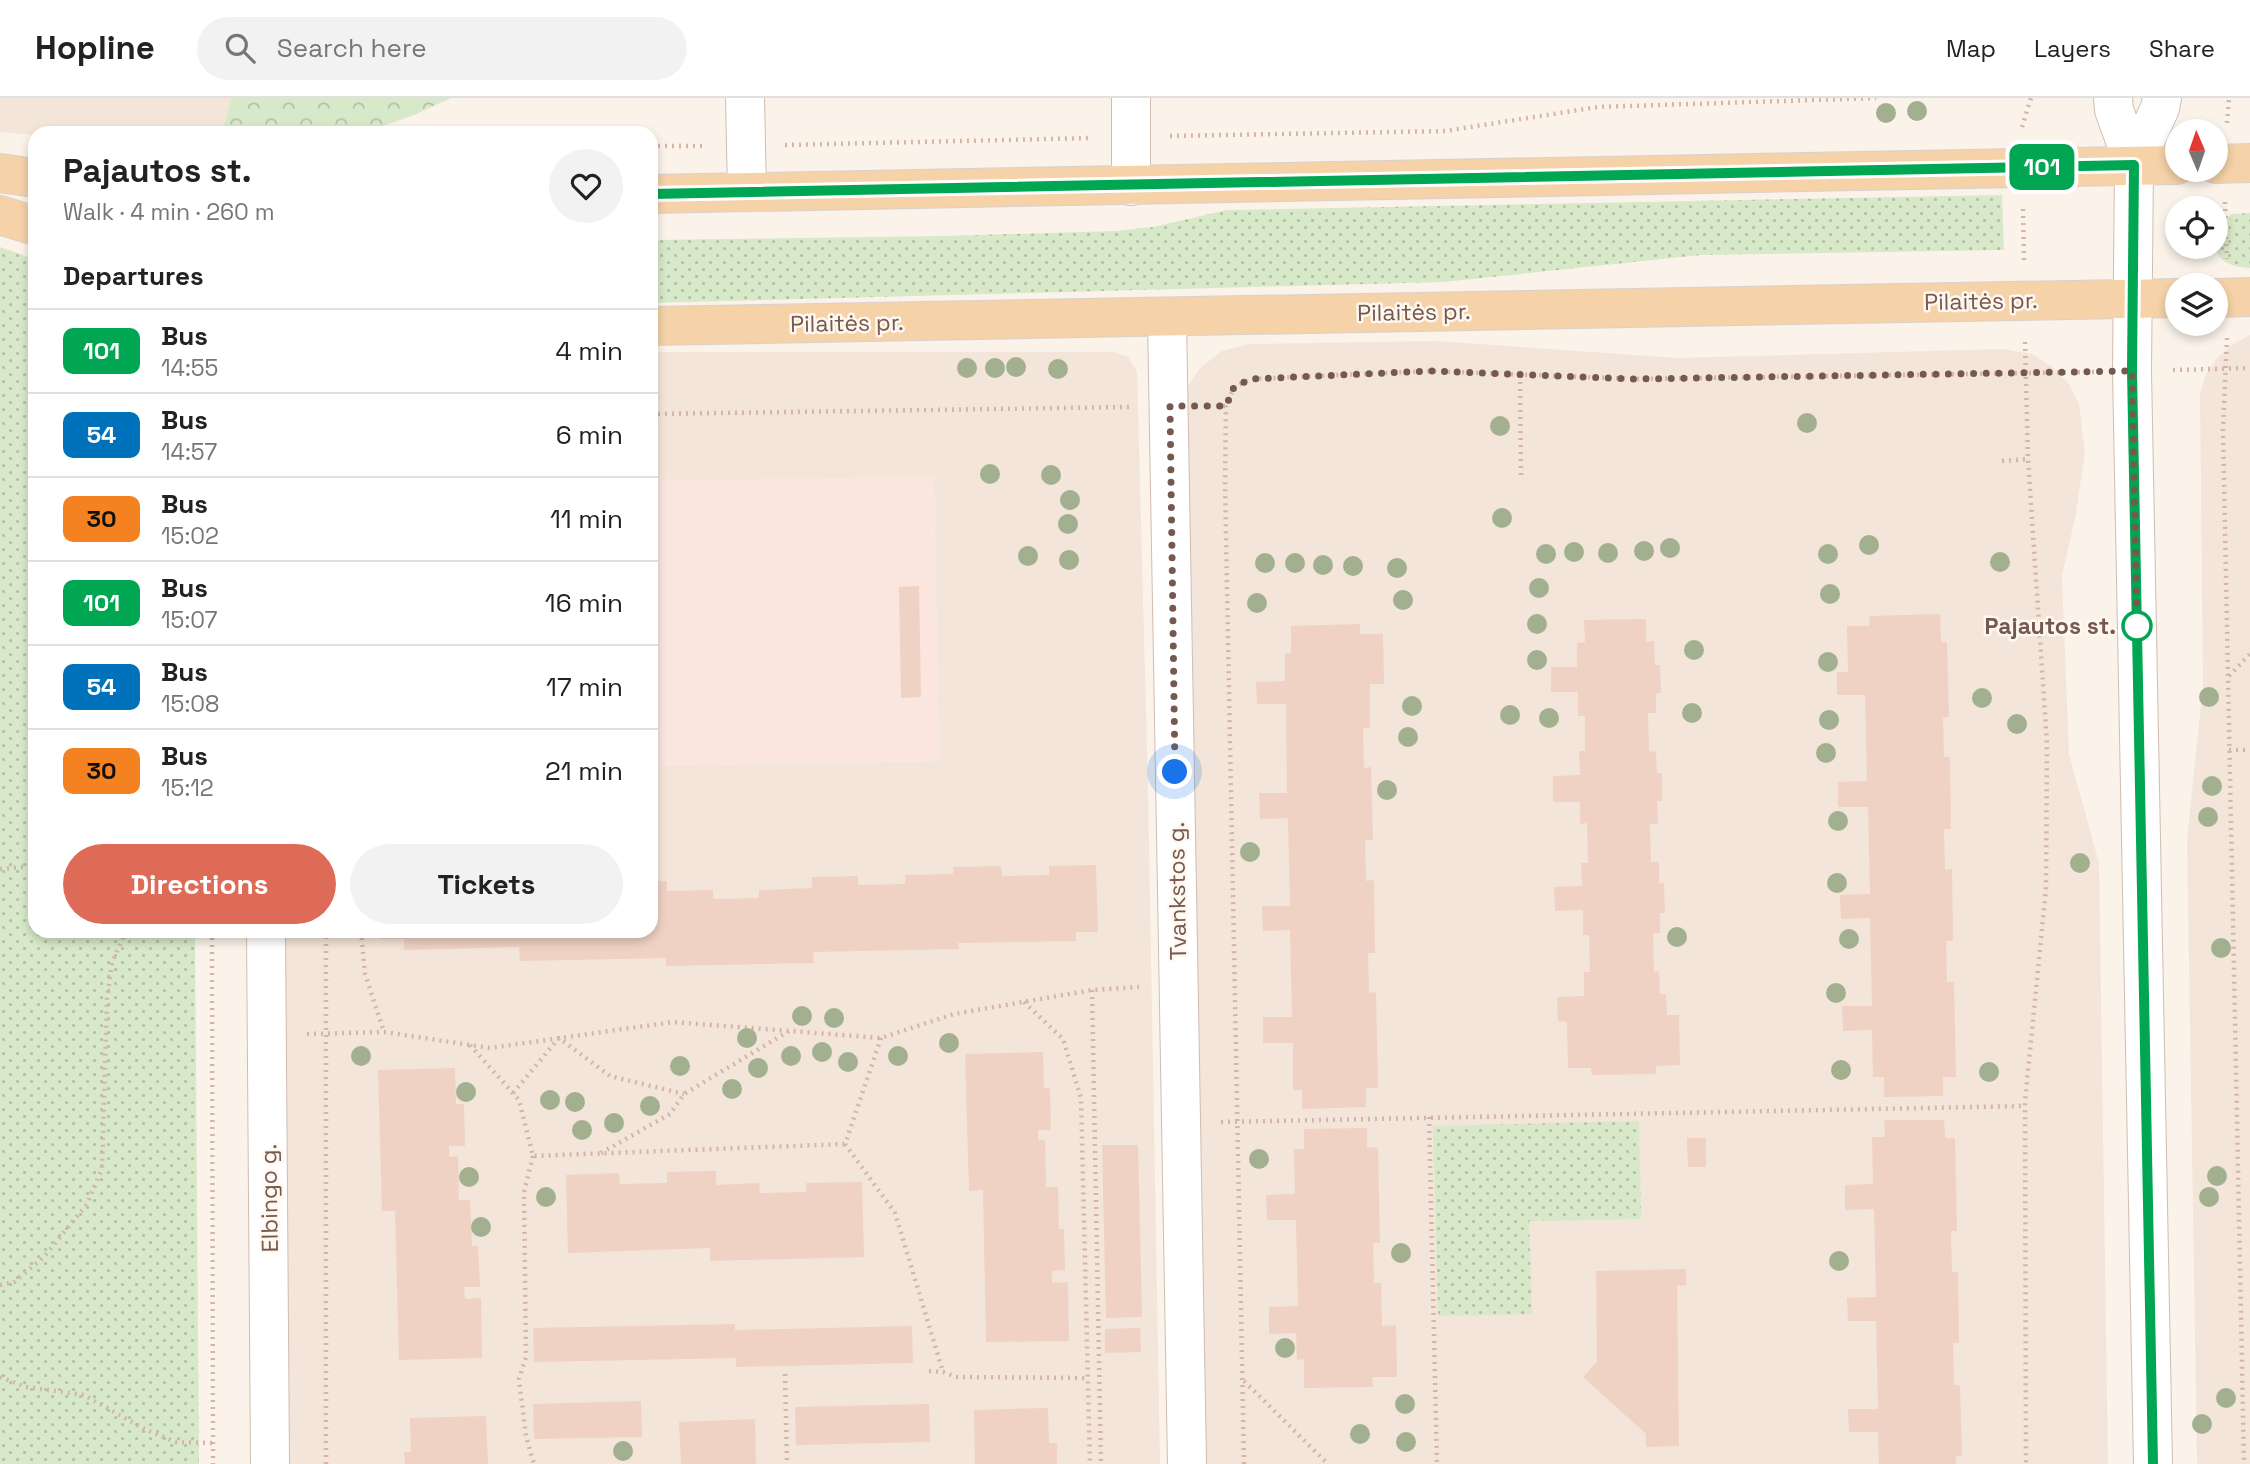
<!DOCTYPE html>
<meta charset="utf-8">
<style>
body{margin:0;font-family:"Space Grotesk",sans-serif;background:#f2f2f2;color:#222;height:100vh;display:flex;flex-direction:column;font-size:26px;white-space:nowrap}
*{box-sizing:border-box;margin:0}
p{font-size:23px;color:#767676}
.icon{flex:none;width:38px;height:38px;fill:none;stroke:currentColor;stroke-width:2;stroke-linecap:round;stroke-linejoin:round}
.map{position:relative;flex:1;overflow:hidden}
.panel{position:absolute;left:28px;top:28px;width:630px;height:812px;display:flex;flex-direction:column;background:#fff;border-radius:21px;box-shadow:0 4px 10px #0003}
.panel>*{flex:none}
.badge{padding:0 14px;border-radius:10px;font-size:24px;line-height:46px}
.needle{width:46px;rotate:358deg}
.buttons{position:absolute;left:2165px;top:21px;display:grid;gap:14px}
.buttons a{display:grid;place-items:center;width:63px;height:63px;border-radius:50%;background:#fff;box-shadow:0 4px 10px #0003;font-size:35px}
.you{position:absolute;width:35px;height:35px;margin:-18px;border:5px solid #fff;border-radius:50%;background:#1a73e8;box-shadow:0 0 0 10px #1a73e833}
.map>.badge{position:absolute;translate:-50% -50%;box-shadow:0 0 0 4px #fff}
h2{padding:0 35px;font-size:26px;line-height:63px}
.round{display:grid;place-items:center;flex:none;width:74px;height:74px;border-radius:37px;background:#f2f2f2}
.head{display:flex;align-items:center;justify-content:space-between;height:119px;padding:0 35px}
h1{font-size:33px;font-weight:600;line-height:52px}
.cta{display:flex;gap:14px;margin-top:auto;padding:14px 35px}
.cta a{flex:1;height:80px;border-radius:42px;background:#dd6b58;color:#fff;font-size:28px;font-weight:600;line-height:80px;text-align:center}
.cta a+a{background:#f2f2f2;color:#222}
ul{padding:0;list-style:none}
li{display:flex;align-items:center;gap:21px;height:84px;padding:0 35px;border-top:2px solid #e0e0e0}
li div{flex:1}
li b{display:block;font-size:26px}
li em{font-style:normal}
li .badge{min-width:77px;font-weight:700;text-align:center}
header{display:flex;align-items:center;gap:42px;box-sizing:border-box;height:98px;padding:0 35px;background:#fff;border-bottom:2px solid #e0e0e0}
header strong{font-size:33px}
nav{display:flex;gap:38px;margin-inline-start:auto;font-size:24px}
.search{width:490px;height:63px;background:#f2f2f2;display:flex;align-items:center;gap:18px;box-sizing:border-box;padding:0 24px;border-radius:38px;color:#767676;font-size:26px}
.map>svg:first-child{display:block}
</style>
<header>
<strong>Hopline</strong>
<div class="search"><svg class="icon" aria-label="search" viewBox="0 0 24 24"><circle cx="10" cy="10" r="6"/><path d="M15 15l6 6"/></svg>Search here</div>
<nav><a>Map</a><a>Layers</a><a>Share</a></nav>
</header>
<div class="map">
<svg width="2250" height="1366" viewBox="0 0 2250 1366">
<defs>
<pattern id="grass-dots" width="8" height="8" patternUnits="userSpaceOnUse" patternTransform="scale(1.75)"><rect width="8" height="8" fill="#d8e9c9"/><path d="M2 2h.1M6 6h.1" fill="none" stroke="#b4c0a6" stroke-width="1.8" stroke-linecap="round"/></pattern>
<pattern id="forest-crowns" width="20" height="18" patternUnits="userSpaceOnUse" patternTransform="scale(1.75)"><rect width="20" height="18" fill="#d8e9c9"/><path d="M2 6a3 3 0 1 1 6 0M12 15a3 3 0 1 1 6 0" fill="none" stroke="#b4c0a6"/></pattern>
</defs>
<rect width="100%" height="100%" fill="#fbf3ea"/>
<path fill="#f3e5d9" d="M0 0H232L221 35H35V37L0 34Z
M2250 237V1366H2197L2187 741 2203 588 2200 296 2206 276 2218 259 2233 246Z
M1436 243 1678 260 2002 251 2032 256 2052 269 2068 285 2079 306 2085 354 2076 415 2062 478 2069 656 2099 765 2108 1366H1204L1183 313 1188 288 1201 269 1222 253 1249 246Z
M651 254H1115L1128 259 1137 273 1148 688 1160 1366H286L285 833H651V668L939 663 934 380 651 382Z"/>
<path fill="#fbe5df" d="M934 379 939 663 651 668V382Z"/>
<path fill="url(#grass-dots)" d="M2002 97 2004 152 1701 157 1444 184 651 205V142L944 138 1115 133 1153 129 1227 112Z
M2250 115V170C2221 168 2211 158 2217 129L2232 116Z
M0 149 35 161V833H195L199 1366H0Z
M1639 1023 1641 1121 1529 1123 1532 1216 1438 1218 1433 1028Z"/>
<path fill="url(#forest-crowns)" d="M232 0H451L414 17 364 35H221Z"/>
<path fill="#efd2c3" d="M919 488 921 599 901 600 899 489Z
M1940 516 1941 544H1947L1949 619H1943L1944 659H1950L1951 731H1944L1945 772 1952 771 1953 843H1946L1947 884H1954L1956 979H1943V998L1884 999V979H1873L1872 932 1843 933 1842 908H1872L1870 820 1841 821 1840 797 1870 796 1868 709H1838V684L1867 683 1865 597H1837V574H1848L1847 528H1869L1870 518Z
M1646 521V544L1654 543 1655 567H1660L1661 595H1656V615H1648L1649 653 1656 654 1657 675H1662V703H1657L1658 726H1650L1651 764H1659V786L1664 785 1665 815H1660V835H1653L1654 874 1659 873 1660 896H1666L1667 917H1679L1680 967 1656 968V976L1592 977 1591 970H1568L1567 924 1558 923 1557 899 1584 898V874H1590L1589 837H1583V812L1555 813 1554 789 1582 788 1581 765H1588L1587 725 1580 726V704H1553V678L1580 677 1579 653H1585V618H1578V594H1551V569H1577V545L1585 544 1584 522Z
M1360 526V536H1383L1384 586H1370V630H1363L1364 670 1371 669 1373 742H1365L1366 783 1374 782 1375 855H1368L1369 895 1376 894 1378 990H1366V1009L1302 1011V992H1293V945H1263V919H1292L1290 832 1263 833 1262 808H1290L1288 720 1260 721 1259 695H1287L1286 606H1257L1256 584 1285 583V556L1291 555V528Z
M1096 767 1098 834H1076V843L958 845 959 851 813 854 814 865 666 868V860L520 863 519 849 404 852V841H380V833H651V783H667V793L713 792V801L759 800V792L812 790V779L858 778V787L905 786V777L953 776V769L1001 768 1002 778 1049 777V768Z
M1043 954 1044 990H1050L1051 1032H1038V1042H1045L1046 1089H1058L1059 1131H1064L1065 1172 1052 1173V1185L1068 1184 1069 1243 986 1244 983 1092 969 1093 965 956Z
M455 970 456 1006H464L465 1048H449V1059L458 1058 459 1102H470L472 1148H478L480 1189H464L465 1201 481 1200 482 1260 399 1262 395 1113H382L378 972Z
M1884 1022H1944L1945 1040H1955L1957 1133H1951L1952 1174H1958L1959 1245H1953L1954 1287H1960L1962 1358H1956V1366H1879L1878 1334H1849L1848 1311H1878L1876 1223H1848L1847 1200 1876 1199 1874 1111 1845 1112V1087L1873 1086 1872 1039H1885Z
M1367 1030V1049L1378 1050 1380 1145H1373L1374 1185H1381L1382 1228 1396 1227 1397 1279H1372L1373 1289 1304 1290V1261L1297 1262 1296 1235 1269 1236V1209L1298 1208 1296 1122H1267L1266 1097 1295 1096 1294 1051H1304V1031Z
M1687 1040H1706V1069H1688Z
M1102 1047H1138L1142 1219 1106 1220Z
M716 1073V1087L759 1085 760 1095 806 1094V1085L862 1084 864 1159 710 1163V1150L568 1155 566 1077 619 1075 620 1086 667 1085V1074Z
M1686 1171V1187L1677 1188 1679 1348 1646 1349V1336L1583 1279 1597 1264 1596 1173Z
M735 1226V1232L912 1228 913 1265 736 1269V1260L534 1264 533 1230Z
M1140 1230 1141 1254 1105 1255V1231Z
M641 1303 642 1339 534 1341 533 1306Z
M929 1306 930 1344 796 1347 795 1309Z
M1048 1310 1049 1345H1057V1366H975L974 1312Z
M486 1318 488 1366H405L404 1354H411L410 1320Z
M755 1321 756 1366H681L679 1324Z"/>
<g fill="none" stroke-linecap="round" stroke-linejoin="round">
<g stroke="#cfbdb3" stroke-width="40">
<path id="minor" d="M745 0 747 94
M2113 0 2114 12 2134 67 2132 273 2153 1366
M2134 67 2160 10 2162 0
M1131 88V0
M1167 220 1187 1366
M266 833 270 1366"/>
</g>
<g stroke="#d8d1ce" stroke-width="40">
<path id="primary" d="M2216 66 2250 65
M0 75 35 80
M651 96 2177 67
M0 117 35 128
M2216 200 2250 199
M651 228 2177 200"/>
</g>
<path stroke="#d4b5a6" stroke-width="4.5" stroke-dasharray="2 5" stroke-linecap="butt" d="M2227 25 2229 0
M2022 29 2031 0
M1170 38 1445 33 1598 9 1876 0
M785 47 1091 40
M651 48H706
M2225 104 2227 161
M2023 111 2024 162
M2227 240 2223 331 2244 1366
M2025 244 2028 361 2047 646 2046 790 2025 1003 2026 1366
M2173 272 2250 270
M1520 277 1521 377
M1209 308H1226
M651 316 1130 309
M2002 363 2028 361
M2229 578 2250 556
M2229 652H2250
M0 771 35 768
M212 833 213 1366
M361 833 365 876 384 934
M1092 892 1101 1366
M1024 904 1063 941 1081 1000 1090 1366
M307 936 384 934 490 950 673 924 881 940 954 916 1092 892 1139 889
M881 940 845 1046 895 1115 943 1274
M470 947 519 1002 533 1058 845 1046
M513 995 559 940 610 978 684 996
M1429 1019 1437 1366
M1221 1024 2025 1008
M601 1055 670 1016 684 996 789 933
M533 1058 524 1094 526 1259 519 1281 526 1338 534 1366
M0 1187 14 1184 43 1160 87 1106 102 1071 107 901 112 864 126 833
M929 1273 943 1274 956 1279 1088 1280
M785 1276 787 1366
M0 1279 26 1289 84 1297 146 1332 176 1344 213 1345
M1244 1283 1328 1366
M326 1366V833
M1244 1366 1225 386 1226 308 1234 289 1251 281 1429 273 1636 281 2094 274"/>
<use href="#minor" stroke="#fff" stroke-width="38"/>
<use href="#primary" stroke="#f5d2a8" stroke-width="38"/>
</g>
<g fill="#a2b090">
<circle cx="1917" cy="13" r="10"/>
<circle cx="1886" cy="15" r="10"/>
<circle cx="1016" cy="269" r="10"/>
<circle cx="967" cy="270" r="10"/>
<circle cx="995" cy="270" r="10"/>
<circle cx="1058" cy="271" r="10"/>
<circle cx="1807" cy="325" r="10"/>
<circle cx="1500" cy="328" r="10"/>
<circle cx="990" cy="376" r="10"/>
<circle cx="1051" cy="377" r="10"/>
<circle cx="1070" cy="402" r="10"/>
<circle cx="1502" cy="420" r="10"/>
<circle cx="1068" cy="426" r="10"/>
<circle cx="1869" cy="447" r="10"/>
<circle cx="1670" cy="450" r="10"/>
<circle cx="1644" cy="453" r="10"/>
<circle cx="1574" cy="454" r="10"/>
<circle cx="1608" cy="455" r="10"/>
<circle cx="1546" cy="456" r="10"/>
<circle cx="1828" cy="456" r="10"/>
<circle cx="1028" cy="458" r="10"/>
<circle cx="1069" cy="462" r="10"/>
<circle cx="2000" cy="464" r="10"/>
<circle cx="1265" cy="465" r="10"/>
<circle cx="1295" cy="465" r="10"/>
<circle cx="1323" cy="467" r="10"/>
<circle cx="1353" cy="468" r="10"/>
<circle cx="1397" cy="470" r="10"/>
<circle cx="1539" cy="490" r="10"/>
<circle cx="1830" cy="496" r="10"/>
<circle cx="1403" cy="502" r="10"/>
<circle cx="1257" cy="505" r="10"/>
<circle cx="1537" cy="526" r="10"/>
<circle cx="1694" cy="552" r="10"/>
<circle cx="1537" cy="562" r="10"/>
<circle cx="1828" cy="564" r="10"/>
<circle cx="2209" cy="599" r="10"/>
<circle cx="1982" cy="600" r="10"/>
<circle cx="1412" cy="608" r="10"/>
<circle cx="1692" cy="615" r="10"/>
<circle cx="1510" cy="617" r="10"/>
<circle cx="1549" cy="620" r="10"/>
<circle cx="1829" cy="622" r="10"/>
<circle cx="2017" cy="626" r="10"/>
<circle cx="1408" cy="639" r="10"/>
<circle cx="1826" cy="655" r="10"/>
<circle cx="2212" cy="688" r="10"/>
<circle cx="1387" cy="692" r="10"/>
<circle cx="2208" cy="719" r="10"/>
<circle cx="1838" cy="723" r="10"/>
<circle cx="1250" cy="754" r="10"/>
<circle cx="2080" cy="765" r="10"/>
<circle cx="1837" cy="785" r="10"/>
<circle cx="1677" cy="839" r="10"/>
<circle cx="1849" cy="841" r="10"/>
<circle cx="2221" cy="850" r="10"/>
<circle cx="1836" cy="895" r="10"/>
<circle cx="802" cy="918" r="10"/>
<circle cx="834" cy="920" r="10"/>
<circle cx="747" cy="940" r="10"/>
<circle cx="949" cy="945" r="10"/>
<circle cx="822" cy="954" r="10"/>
<circle cx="361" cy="958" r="10"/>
<circle cx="791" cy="958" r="10"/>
<circle cx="898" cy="958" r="10"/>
<circle cx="848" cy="964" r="10"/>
<circle cx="680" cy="968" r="10"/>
<circle cx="758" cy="970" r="10"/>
<circle cx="1841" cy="972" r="10"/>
<circle cx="1989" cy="974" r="10"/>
<circle cx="732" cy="991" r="10"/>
<circle cx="466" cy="994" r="10"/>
<circle cx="550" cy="1002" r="10"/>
<circle cx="575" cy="1004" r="10"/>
<circle cx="650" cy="1008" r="10"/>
<circle cx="614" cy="1025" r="10"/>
<circle cx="582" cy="1032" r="10"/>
<circle cx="1259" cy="1061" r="10"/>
<circle cx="2217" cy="1078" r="10"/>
<circle cx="469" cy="1079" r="10"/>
<circle cx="546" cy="1099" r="10"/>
<circle cx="2209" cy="1099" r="10"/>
<circle cx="481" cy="1129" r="10"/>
<circle cx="1401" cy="1155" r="10"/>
<circle cx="1839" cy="1163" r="10"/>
<circle cx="1285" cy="1250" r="10"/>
<circle cx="2226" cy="1300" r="10"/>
<circle cx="1405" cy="1306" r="10"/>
<circle cx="2202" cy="1326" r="10"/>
<circle cx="1360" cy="1336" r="10"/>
<circle cx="1406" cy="1344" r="10"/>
<circle cx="623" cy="1353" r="10"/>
</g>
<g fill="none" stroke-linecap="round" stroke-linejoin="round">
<g stroke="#fff" stroke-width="16">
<path id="line" d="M651 96 2134 67 2132 273 2153 1366"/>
</g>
<use href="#line" stroke="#00a651" stroke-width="10"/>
<path stroke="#75594f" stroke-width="7" stroke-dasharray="0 12.6" d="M1175 674 1170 308H1226L1234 289 1251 281 1429 273 1636 281 2132 273 2137 528"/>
</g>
<circle fill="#fff" stroke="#00a651" stroke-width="3.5" cx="2137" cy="528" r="14"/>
<g text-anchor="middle" stroke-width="5" stroke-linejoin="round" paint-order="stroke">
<g font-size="23" fill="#75594f" stroke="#fef8f1">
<text transform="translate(1981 203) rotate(-1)" y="8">Pilaitės pr.</text>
<text transform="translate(1414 214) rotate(-1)" y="8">Pilaitės pr.</text>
<text transform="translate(847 225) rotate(-1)" y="8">Pilaitės pr.</text>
<text transform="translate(1177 793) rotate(-91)" y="8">Tvankstos g.</text>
<text transform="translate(269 1100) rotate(-91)" y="8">Elbingo g.</text>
</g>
<g font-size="23" font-weight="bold" fill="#75594f" stroke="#fef8f1" text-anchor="end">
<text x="2116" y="536">Pajautos st.</text>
</g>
</g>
</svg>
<div class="buttons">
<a><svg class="needle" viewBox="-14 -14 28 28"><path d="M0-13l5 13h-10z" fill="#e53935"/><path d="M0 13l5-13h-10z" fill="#767676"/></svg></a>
<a><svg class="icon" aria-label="locate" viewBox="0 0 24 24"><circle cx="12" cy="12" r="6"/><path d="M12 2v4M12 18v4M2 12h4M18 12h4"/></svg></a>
<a><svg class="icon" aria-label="layers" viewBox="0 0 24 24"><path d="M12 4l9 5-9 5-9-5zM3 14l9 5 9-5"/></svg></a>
</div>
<div class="you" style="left:1175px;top:674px"></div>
<b class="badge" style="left:2042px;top:69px;background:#00a651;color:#fff">101</b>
<section class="panel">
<div class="head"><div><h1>Pajautos st.</h1><p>Walk · 4 min · 260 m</p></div><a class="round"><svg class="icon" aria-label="heart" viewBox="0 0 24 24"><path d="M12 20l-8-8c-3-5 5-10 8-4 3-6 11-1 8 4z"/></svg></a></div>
<h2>Departures</h2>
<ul>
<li><span class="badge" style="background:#00a651;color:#fff">101</span><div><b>Bus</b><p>14:55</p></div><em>4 min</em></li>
<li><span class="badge" style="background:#0072bc;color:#fff">54</span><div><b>Bus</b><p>14:57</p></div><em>6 min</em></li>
<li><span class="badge" style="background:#f58220;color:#111">30</span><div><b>Bus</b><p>15:02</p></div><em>11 min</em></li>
<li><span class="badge" style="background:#00a651;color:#fff">101</span><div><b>Bus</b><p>15:07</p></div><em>16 min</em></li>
<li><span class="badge" style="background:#0072bc;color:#fff">54</span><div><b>Bus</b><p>15:08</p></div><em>17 min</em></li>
<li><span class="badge" style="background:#f58220;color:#111">30</span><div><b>Bus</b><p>15:12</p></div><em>21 min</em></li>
</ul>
<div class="cta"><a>Directions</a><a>Tickets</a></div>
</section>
</div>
